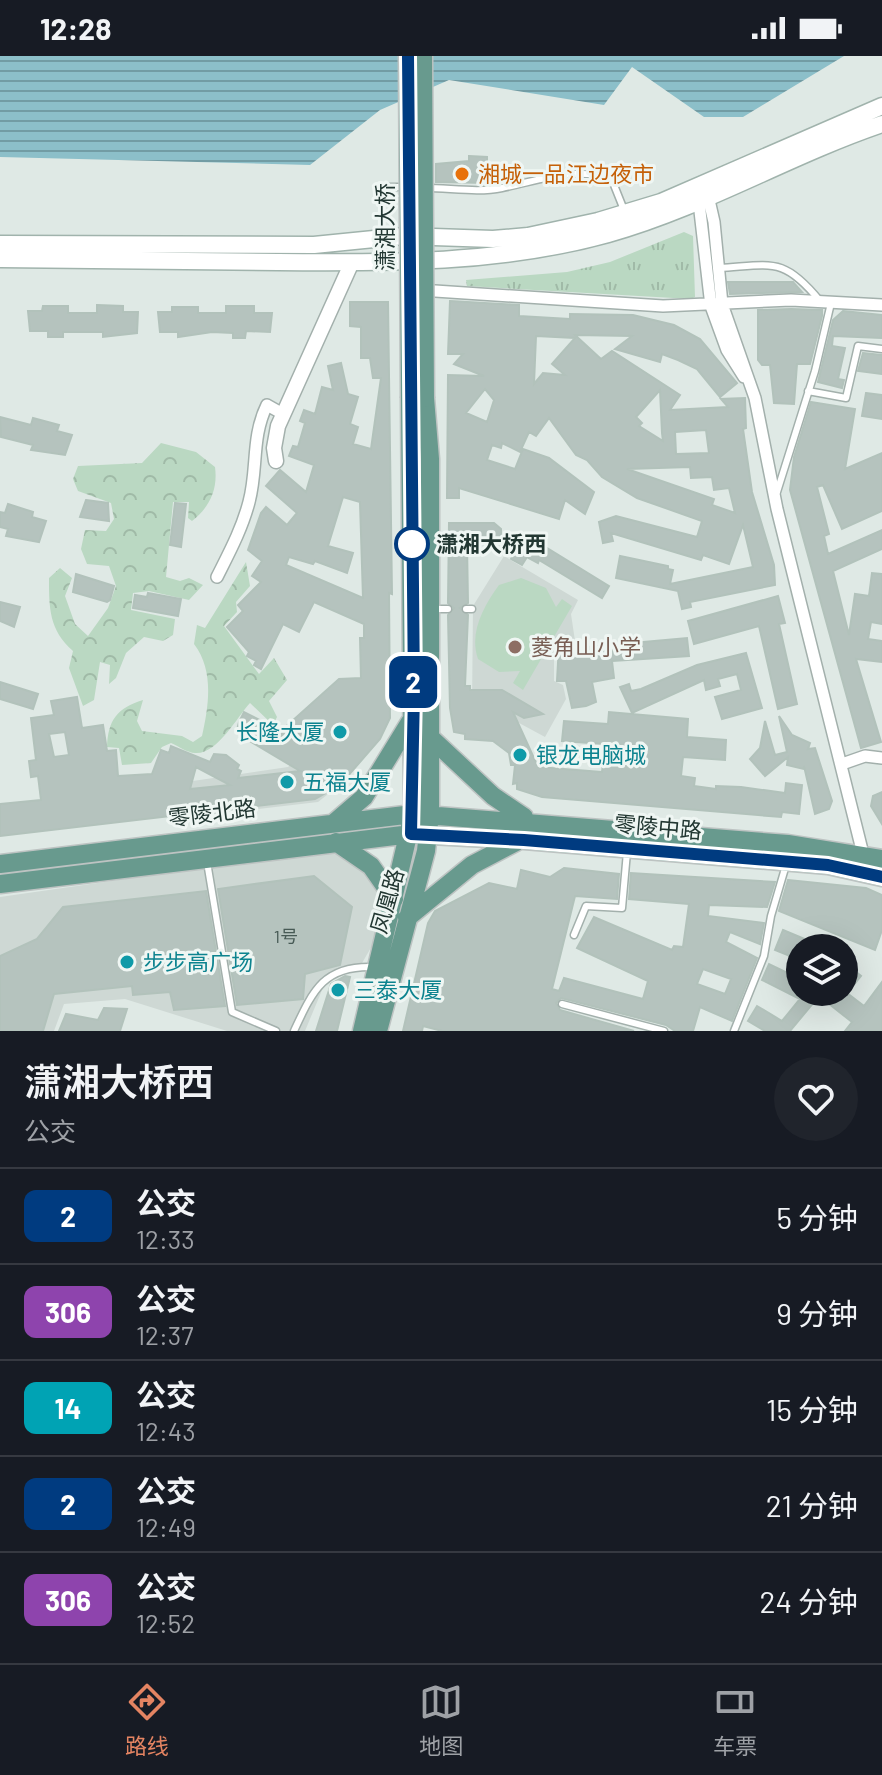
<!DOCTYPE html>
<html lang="zh">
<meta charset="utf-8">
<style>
body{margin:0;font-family:Barlow,"Noto Sans SC",sans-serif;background:#20242c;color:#f1f3f6;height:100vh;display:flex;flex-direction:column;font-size:30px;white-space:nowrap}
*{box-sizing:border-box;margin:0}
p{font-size:26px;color:#9ea1a6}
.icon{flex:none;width:44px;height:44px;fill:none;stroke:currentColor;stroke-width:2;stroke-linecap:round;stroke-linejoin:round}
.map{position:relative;height:975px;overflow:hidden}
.side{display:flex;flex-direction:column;background:#171b24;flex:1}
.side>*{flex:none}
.badge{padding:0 16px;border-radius:12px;font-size:28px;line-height:52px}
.tools{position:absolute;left:786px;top:878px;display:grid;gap:16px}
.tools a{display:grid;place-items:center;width:72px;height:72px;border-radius:50%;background:#171b24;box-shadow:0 8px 32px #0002;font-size:40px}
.map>.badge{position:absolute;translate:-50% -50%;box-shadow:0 0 0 4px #fff}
.round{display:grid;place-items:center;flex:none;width:84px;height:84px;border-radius:42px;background:#20242c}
.summary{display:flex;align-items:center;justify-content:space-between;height:136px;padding:0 24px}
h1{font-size:38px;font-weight:600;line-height:60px}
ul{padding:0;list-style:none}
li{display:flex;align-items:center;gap:24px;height:96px;padding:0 24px;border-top:2px solid #363941}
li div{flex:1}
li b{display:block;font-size:30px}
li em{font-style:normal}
li .badge{min-width:88px;font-weight:700;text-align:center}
.status{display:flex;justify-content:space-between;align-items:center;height:56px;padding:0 40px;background:#171b24;direction:ltr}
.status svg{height:22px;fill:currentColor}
.dock{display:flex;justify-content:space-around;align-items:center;height:112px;border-top:2px solid #363941;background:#171b24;font-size:22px;color:#9ea1a6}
.dock a{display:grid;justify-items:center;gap:4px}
.dock .on{color:#e48462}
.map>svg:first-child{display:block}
</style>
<div class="status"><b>12:28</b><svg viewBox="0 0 49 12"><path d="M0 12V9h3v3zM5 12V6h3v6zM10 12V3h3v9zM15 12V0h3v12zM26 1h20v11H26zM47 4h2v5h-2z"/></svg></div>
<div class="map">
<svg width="882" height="975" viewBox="0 0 882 975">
<defs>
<pattern id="grass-tufts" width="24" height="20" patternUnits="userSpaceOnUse" patternTransform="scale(2)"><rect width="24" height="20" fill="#bad8c2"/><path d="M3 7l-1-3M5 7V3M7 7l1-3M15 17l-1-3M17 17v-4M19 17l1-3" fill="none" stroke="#a0baa7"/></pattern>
<pattern id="forest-crowns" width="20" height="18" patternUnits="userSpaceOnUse" patternTransform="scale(2)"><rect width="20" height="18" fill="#bad8c2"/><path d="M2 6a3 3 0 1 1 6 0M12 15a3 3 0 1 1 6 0" fill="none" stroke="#a0baa7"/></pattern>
<pattern id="water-rules" width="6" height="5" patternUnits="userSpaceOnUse" patternTransform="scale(2)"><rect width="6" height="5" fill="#8cbfc9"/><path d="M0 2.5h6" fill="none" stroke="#729ca4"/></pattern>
</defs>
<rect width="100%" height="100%" fill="#dfe9e5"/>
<path fill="#ced8d4" d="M504 500 578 544 571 558 575 585H562L554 596V625L563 629 566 643 545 681 497 655 472 652 473 550Z
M310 692 342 727 318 746 188 761 186 726 288 711Z
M334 793 357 803 383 839 380 876 358 914 330 915 305 975H227L125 943 64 948 54 975H0V841Z"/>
<path fill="url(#grass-tufts)" d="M684 176 693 180 695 241 691 243 467 230 466 224 567 216 610 206Z"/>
<path fill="url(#forest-crowns)" d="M161 387 196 396 215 411C218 433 210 451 192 465L188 462 189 446H173L166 521 180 525 189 522 203 529 189 544 149 535 133 537 131 554 175 563 173 579 163 585 144 581 126 597 116 622 109 628 110 609 100 606 94 644 83 650 69 612 73 595C49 574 49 552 49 522L60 512 72 522 65 540 75 568 88 580 108 552 116 530 109 510 87 508 81 493 85 474 106 475 114 463 111 447 78 435 73 423 78 410 142 407Z
M246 506 250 530 236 546 237 556 224 570 259 618 274 602 287 624 269 645 277 661 273 669 250 647C237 661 217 699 195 697 188 697 178 690 171 687L162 691 151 707 122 709 119 692 107 691C108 664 117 652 143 644L137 665 142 675 182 680 193 686 202 680C209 649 214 614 194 588L197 569 205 572Z"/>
<path fill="#bad8c2" d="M521 522 546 532 556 551 562 543 572 550 523 634 513 627 520 615 499 616 478 603C469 577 483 551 499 529Z"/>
<path fill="url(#water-rules)" d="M0 0H844L743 61H704L632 11 604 49 449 24 380 54 310 109 0 101Z"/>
<path fill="#b5c3be" stroke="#b2c2bb" stroke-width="2" fill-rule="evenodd" d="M469 100 487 101V127L436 126V108L469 105Z
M728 226H793L802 236 730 238Z
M450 245 519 249V260L570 263V258L633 259 674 269 700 283 737 327 720 341 697 313 678 304 662 298 660 306 615 293 632 280 575 279 601 303 612 295 680 339 670 354 728 351 721 343 745 342 746 372 743 373 752 436 774 509 775 529 690 546 691 551 682 553 678 535 616 522 620 500 668 510V513L673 514 670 528 753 511 743 469 729 508 703 499 701 504 611 477 613 485 603 487 599 466 616 460 697 481 702 465 637 442 602 421 587 404 576 399 549 362 536 380 529 376 520 396 502 387 501 392 492 389 487 404 515 413 523 393 549 402 594 436 585 458 565 444 559 463 459 432V442H447L448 319 484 320 454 308 463 298H448ZM536 280 575 282 552 308 565 319 543 317 534 328ZM485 333 494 344 487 366 466 357ZM660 334 662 377 663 385 639 370 642 367 636 361ZM706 374 709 397 676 398 675 376ZM690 411 691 422 712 421 714 434 729 432 735 457 712 449 714 443 627 413Z
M350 246H388L392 538 389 537 390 662 380 683 340 729 315 743 0 780V748L41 744 38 720 31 721 29 705 36 704 31 662 54 659 51 645 77 641 82 672 103 669 107 695 116 694 118 720 152 718 161 694 169 697 171 690 210 706 214 698 226 699 239 709 237 713 241 715 238 722 300 715 243 681 245 678 237 674 239 666 244 656 281 675 339 623 361 622 360 582H364V568L314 546 299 576 283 568 261 613 254 609 256 605 247 600 249 596 227 571 243 555 238 549 261 526 252 520 262 505 248 494 261 457 266 451 287 469 297 457 266 430 280 414 306 436 314 409 289 400 293 390 298 391 305 367 300 365 304 354 315 358 322 331 333 334 328 310 341 307 348 338 358 341 350 368 358 371 353 388 371 393 381 322H373L370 302H361V271L350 270ZM343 441 360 446 363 542 286 509 289 501 313 508 315 505 347 517 353 497 328 490ZM65 676 69 699 54 701 49 678ZM196 711 230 729 190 733Z
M97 249 123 250V256H138L137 277 103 281V276H63V281H48V275H30L28 255H42L43 250H68V257H97Z
M226 250H254V257H272L270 276 246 275 245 282H233V277L212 276 178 281V276H160L158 256H172V251H198V257H226Z
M791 253 822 254V260L810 308H797L794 348 774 347 770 309H762L758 304V254Z
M843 255 882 259V282L833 280 832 290 845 292 838 323 844 324 842 332 818 326 833 264Z
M863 297 882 299V318L858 315Z
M866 337 882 339V363L862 360Z
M811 346 855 353 845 413 882 397V455L842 473 823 429 817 431 829 478 824 480 828 498 882 474V493L833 515 849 579 855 538 869 540 872 517 882 518V568L871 566 868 583 882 585V606L856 603 881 686 861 692 790 434 794 401Z
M0 361 31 369 33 362 59 369 57 375 72 379 65 399 31 394 33 389 1 381Z
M86 444 108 447 109 465 80 461Z
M175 447 186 448 181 491 170 489Z
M8 448 33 456 32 461 46 465 39 486 6 480 8 473 0 471V456L5 457Z
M449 467H494L501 473V487H467L468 547 460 552 468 559 465 630H470V634H502L543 658 524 662 513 656 538 711 602 716 605 688 562 685 564 665 608 668 609 656 688 663 687 681 726 684 725 704 683 701 681 720 695 722 694 730 716 733V730L741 731 785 737 786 727 802 729 799 758 782 756 781 761 542 741 517 733V727L513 728 515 709H511L509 697 493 685 465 683V678L454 676 450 652 448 559 454 552 448 547Z
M526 479 609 530 602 542 539 504 538 507 527 501 522 509 511 503Z
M76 518 114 530 110 544 107 546 73 536Z
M148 537 181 543 178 560 133 552 135 539 147 541Z
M778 540 785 567 779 568 797 648 778 653 759 570 694 588 688 565Z
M0 546 20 551 14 571 0 565Z
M687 582 689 600 612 605 614 622 592 626 596 646 586 650 572 652 566 625H557L559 589 587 591Z
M746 597 762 652 722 663 715 641 741 634 737 618 718 623 720 630 706 634 704 624 632 657 620 631 629 628 631 635 641 633 697 609Z
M0 626 38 638 33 653 0 643Z
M779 660 792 679 810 687 808 693 815 692 832 745 829 753 815 758 804 710V713L787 709 788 701 765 720 750 703 760 692 765 665 775 699 787 696Z
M882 736V768L871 750 873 740Z
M564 812 619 818 617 843 575 840 552 933 559 935 564 922 643 943 648 925 577 892 594 861 672 894 674 890 683 891 689 848 629 843 631 817 775 826 767 851 709 849 708 860 764 867 760 888 730 876 726 886 757 902 732 965 700 951 693 975H675L666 969 561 942 556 947 560 954 634 975H442L423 970 422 975H403L428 867 435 855 489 827 517 833 521 814 550 821ZM703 913 731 923 725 938 697 928Z
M314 820 352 851 340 909 305 918 303 943 237 949 218 833Z
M788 824 866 832 882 839V874L875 894 779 855Z
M206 835 225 950 174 954 170 936 133 939 132 930 54 938 43 975H0V900L37 883 63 851Z
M783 874 826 892H800V904L775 894Z
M844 906 861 920 847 937 864 950 882 926V975H845L852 966 819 940 790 975H765L748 965 757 950 782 965 800 943 762 924 769 908 800 923V936H844Z
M345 920 350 921 337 975H316L331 928Z
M104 952 127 953 120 975H59L66 958 98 964Z"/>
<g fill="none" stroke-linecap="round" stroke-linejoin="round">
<g stroke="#a3b0ac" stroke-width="9">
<path id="service" d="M388 131H407
M426 132C450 132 478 137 502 132 538 125 575 109 612 124L624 154
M719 212C772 209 783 200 820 245
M808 335 846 342 858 290 882 293
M777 436 815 315 831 247
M434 553H448
M466 553H472
M207 806 232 956 276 975
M574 879 586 850 622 852 627 796
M562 948 664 975
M294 975C313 934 324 909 374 911
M734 975 764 900 771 860 786 809"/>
</g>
<g stroke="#a3b0ac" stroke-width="14">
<path id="minor" d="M702 137 709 144 714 166 722 248 755 342 777 453 863 798
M698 138 711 250 727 294 744 321
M420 234 663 250 791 244 882 249
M217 521C229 497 242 473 249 446 258 413 251 381 267 349L283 358
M842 708 865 700 882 702"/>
</g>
<g stroke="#a3b0ac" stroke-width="17">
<path id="tertiary" d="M276 405 274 392 278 370 352 206"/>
</g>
<g stroke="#a0b3ac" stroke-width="19">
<path id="secondary" d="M0 188 314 189 404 180 493 183 528 180 598 165 661 146 882 50
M0 203C93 204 185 205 278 206 389 207 500 208 608 178 704 151 788 100 882 68"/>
</g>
<g stroke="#bdc3c2" stroke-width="21">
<path id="primary" d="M432 683 493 740 524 761
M335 766 364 741 410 666
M336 786 371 810 394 843
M0 808 413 758 788 788 882 803
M0 828 411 778 524 784 828 809 882 821
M407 862 472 809 516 786
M362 975 413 758 410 342
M378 975 426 795 430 758V403L425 342"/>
</g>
<use href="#service" stroke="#fff" stroke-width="6"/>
<use href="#minor" stroke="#fff" stroke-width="11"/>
<use href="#tertiary" stroke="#fff" stroke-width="14"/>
<use href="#secondary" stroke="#fff" stroke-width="16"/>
<use href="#primary" stroke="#689a8e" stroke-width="18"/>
<g stroke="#bdc3c2" stroke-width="21" stroke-linecap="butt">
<path id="primary-bridge" d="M408 0 410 342
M423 0 425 342"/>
</g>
<use href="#primary-bridge" stroke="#689a8e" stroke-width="18"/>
</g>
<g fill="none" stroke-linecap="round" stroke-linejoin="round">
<g stroke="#fff" stroke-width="18">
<path id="line" d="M408 0 414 637 411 778 524 784 828 809 882 821"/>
</g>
<use href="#line" stroke="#003b80" stroke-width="12"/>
</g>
<circle fill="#e8710a" stroke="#eff6f3" stroke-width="3" cx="462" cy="118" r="8"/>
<circle fill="#fff" stroke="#003b80" stroke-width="4" cx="412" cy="488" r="16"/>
<circle fill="#8d6e63" stroke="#eff6f3" stroke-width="3" cx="515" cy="591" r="8"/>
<g fill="#0f9aa8" stroke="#eff6f3" stroke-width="3">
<circle cx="340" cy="676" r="8"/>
<circle cx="520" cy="699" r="8"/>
<circle cx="287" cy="726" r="8"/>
<circle cx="127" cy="906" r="8"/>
<circle cx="338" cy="934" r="8"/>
</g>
<g text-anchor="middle" stroke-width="6" stroke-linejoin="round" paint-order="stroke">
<g font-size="18" fill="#475a55">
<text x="286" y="887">1号</text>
</g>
<g font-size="22" fill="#c56008" stroke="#eff6f3" text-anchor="start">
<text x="478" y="126">湘城一品江边夜市</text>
</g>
<g font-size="22" fill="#223732" stroke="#eff6f3">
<text transform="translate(385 171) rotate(-90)" y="8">潇湘大桥</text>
<text transform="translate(212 757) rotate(-7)" y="8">零陵北路</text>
<text transform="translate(658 771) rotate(5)" y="8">零陵中路</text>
<text transform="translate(387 845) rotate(-74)" y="8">凤凰路</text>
</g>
<g font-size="22" font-weight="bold" fill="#223732" stroke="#eff6f3" text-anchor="start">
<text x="436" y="496">潇湘大桥西</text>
</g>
<g font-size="22" fill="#785e54" stroke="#eff6f3" text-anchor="start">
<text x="531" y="599">菱角山小学</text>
</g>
<g font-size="22" fill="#0d838f" stroke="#eff6f3" text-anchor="start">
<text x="324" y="684" text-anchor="end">长隆大厦</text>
<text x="536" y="707">银龙电脑城</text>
<text x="303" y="734">五福大厦</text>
<text x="143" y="914">步步高广场</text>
<text x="354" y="942">三泰大厦</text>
</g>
</g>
</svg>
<div class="tools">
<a><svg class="icon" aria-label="layers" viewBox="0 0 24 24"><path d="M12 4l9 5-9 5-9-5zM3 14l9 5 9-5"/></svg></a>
</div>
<b class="badge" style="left:413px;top:626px;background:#003b80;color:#fff">2</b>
</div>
<section class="side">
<div class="summary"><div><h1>潇湘大桥西</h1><p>公交</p></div><a class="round"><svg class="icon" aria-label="heart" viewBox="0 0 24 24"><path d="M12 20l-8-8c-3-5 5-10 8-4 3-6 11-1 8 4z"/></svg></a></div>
<ul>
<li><span class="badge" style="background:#003b80;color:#fff">2</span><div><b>公交</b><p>12:33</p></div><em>5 分钟</em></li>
<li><span class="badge" style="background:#8e44ad;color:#fff">306</span><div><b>公交</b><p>12:37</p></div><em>9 分钟</em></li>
<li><span class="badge" style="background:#00a3b4;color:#fff">14</span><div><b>公交</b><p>12:43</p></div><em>15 分钟</em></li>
<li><span class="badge" style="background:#003b80;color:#fff">2</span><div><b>公交</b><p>12:49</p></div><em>21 分钟</em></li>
<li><span class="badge" style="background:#8e44ad;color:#fff">306</span><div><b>公交</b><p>12:52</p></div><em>24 分钟</em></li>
</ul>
</section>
<nav class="dock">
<a class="on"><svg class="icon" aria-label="directions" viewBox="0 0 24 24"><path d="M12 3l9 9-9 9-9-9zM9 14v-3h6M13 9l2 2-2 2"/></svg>路线</a>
<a><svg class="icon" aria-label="map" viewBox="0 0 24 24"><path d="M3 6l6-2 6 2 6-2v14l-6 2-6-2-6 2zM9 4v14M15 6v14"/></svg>地图</a>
<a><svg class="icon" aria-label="tickets" viewBox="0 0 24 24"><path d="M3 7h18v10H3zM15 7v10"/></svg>车票</a>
</nav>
